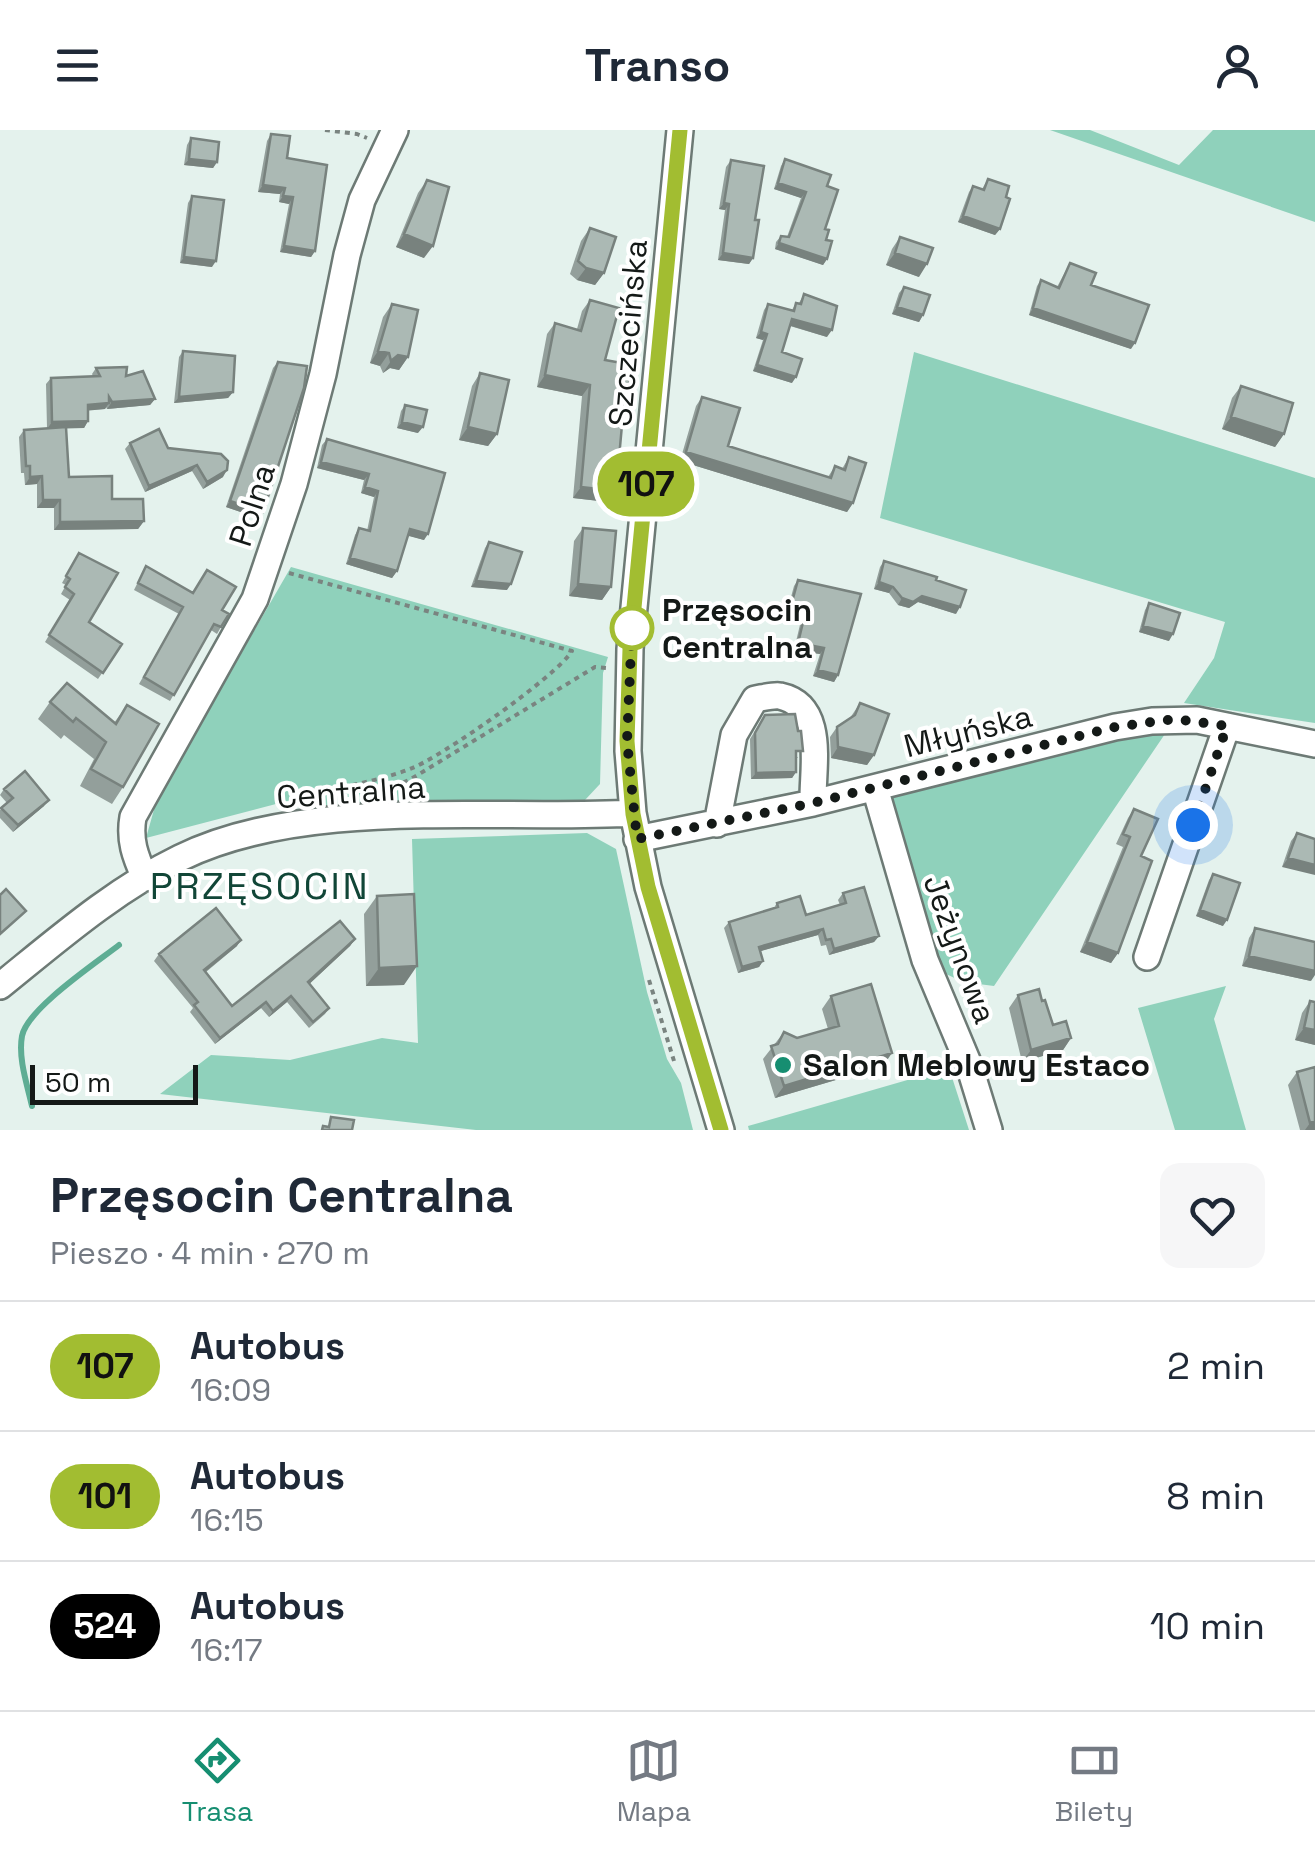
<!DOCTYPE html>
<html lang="pl">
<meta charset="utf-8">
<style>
body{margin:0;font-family:"Space Grotesk",sans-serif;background:#f6f6f7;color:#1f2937;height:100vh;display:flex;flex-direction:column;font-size:38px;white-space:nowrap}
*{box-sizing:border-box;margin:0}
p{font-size:32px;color:#747a83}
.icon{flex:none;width:55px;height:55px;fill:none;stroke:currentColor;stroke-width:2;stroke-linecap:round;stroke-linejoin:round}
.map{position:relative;height:1000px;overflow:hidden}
.drawer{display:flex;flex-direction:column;background:#fff;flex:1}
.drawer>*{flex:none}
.badge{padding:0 20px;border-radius:32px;font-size:35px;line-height:65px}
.scale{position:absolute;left:30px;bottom:25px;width:168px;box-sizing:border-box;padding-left:10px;border:5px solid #141917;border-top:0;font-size:28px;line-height:35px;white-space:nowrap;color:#141917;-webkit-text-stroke:8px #fff;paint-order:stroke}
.you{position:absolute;width:50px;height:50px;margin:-25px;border:8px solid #fff;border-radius:50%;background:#1a73e8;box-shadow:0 0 0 15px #1a73e833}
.map>.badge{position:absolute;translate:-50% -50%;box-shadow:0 0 0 5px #fff}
.round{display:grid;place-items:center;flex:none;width:105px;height:105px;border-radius:20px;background:#f6f6f7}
.overview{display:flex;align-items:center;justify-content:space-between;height:170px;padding:0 50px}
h1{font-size:48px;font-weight:700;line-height:75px}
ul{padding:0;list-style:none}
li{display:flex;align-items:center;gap:30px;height:130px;padding:0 50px;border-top:2px solid #e0e1e3}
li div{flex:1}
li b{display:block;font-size:38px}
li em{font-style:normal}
li .badge{min-width:110px;font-weight:700;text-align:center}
header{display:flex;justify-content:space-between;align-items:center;height:130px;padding:0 50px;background:#fff;font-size:45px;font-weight:700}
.tab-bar{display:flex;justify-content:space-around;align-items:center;height:140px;border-top:2px solid #e0e1e3;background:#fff;font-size:28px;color:#747a83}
.tab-bar a{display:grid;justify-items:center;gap:5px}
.tab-bar .active{color:#168e71}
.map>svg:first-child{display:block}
</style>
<header><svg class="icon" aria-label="menu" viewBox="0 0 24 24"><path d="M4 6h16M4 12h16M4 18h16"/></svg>Transo<svg class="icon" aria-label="person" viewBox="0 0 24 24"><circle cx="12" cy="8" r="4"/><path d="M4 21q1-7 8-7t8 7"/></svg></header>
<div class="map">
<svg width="1315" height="1000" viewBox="0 0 1315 1000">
<rect width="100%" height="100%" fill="#e4f2ed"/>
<path fill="#8fd1bb" d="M1050 0H1090L1179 35 1213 0H1315V92Z
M914 222 1315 348V593L1184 573 1214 528 1225 492 880 388Z
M291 437 608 527 603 543 600 654 585 670 326 678 317 669H295L146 708 157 669Z
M1169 598 994 856 963 852 944 843 890 667Z
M587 703 616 719 647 862 667 929 681 953 693 1000H476L160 964 211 925 290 930 382 908 418 913 412 709Z
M1226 856 1214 889 1246 1000H1175L1138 878Z
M949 938 969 1000H749L748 996Z"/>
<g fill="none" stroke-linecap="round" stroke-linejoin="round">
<path stroke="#5ead94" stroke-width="6" d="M32 976C27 954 18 928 22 906 27 879 96 833 119 815"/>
<g stroke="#6d7a75" stroke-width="30">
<path id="minor" d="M680 0 630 519 628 621 633 683 648 757 721 1000
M875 658 925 830 969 935 989 1000
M717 694 734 605 755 569C762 568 773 565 780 566 827 576 812 638 813 673
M637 709 813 673 1115 597 1152 591 1197 590 1315 614
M145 748C135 726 129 710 133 687L255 469 294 354 323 244 347 125 362 70 395 0
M1147 827 1227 596
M0 856C57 810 114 760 180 728 306 666 494 691 633 683"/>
</g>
<path stroke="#7a8480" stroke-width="4" stroke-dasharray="5 5" stroke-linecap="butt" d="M325 0 357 4 367 8
M289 443 572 521C557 546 440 628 410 639 379 651 345 656 312 664L311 668
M385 661 411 649 595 537 606 538
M649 850 674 931"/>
<use href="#minor" stroke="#fff" stroke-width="25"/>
</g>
<path fill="#939f9b" d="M271 4 287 28 315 121 311 127 280 122 289 74 279 72 280 64 258 62 267 11Z
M191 8 217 32 213 38 184 35 187 15Z
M785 29 827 56 825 99 827 129 823 135 775 119 776 112 781 106 787 107 801 68 774 59 781 36Z
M731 30 755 90 753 128 749 134 718 130 725 80 719 79 726 37Z
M988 49 1006 67 1000 99 995 105 958 92 969 62 973 56 982 59Z
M427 50 424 128 396 117 418 63Z
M192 66 212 137 180 133 188 73Z
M590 98 604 143 595 155 577 150 570 144 581 111Z
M900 107 919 147 886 135 892 119Z
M1070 133 1091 155 1131 219 1029 185 1037 156 1041 150 1057 157Z
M904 157 923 185 919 192 892 184 899 163Z
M804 164 827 207 790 196 782 222 792 253 753 241 763 210 756 208 764 180 768 174 792 180 796 173H799Z
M590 170 605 230 625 267 608 372 573 368 582 266 537 257 547 204 555 193 577 199 582 181Z
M392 174 408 227 399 240 390 238 383 243 380 236 370 233 383 187Z
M183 221 233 262 228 268 174 273 179 227Z
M278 232 258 388 226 377 273 238Z
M96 238 126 246 155 269 150 275 107 279 106 277 105 279 88 280V291L84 298H66L69 347 112 369 144 391 138 399 54 400V378H37V354L25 355 24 343H21L19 307 24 300 47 298 46 254 51 248 93 246 92 244Z
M480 243 497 304 488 316 459 310 472 256Z
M1241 256 1284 304 1275 317 1222 299 1232 268Z
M702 267 728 316 828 347 835 336 842 339 849 327 853 373 847 382 680 331 696 276Z
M405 275 418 303 397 298 401 281Z
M327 309 445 343 424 410 407 405 397 441 392 448 346 434 355 405 359 398 367 401 374 367 361 363 364 350 317 338 322 315Z
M130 313 168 318 223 347 203 359 192 341 145 362 125 319Z
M583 398 611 457 602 470 569 466 574 411Z
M489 412 507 460 471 457 485 418Z
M79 423 89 492 122 514 98 549 45 512 70 470 61 464 66 455 62 453Z
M884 431 956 484 918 472 909 478 898 475 889 463 874 459 880 437Z
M146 436 222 480 221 497 217 504 211 500 170 571 139 554 179 484 134 460Z
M798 450 838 545 834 552 813 546 820 524 794 520 803 482 788 478 794 456Z
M1149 473 1169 511 1139 502 1145 480Z
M50 572 114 593 127 575 123 657 112 674 80 656 94 629 64 605 61 609 38 589Z
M860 573 874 625 867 635 831 628 830 607 837 597 850 588Z
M765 585 798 628H796V642L792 648 751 649 750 609Z
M4 659 44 676 13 702 0 688V680L7 673 0 665Z
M1134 679 1141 726 1118 823 1111 833 1080 822 1123 717 1116 714 1128 688Z
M1297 703 1315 709 1282 737 1291 711Z
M1213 744 1223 796 1196 786 1209 750Z
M843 763 879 806 874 812 829 825 826 815 821 816 818 805 760 821 763 831 759 837 738 843 724 798 729 792 773 779 777 773 806 785 840 775 838 770Z
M377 766 404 855 366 856 364 784Z
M1255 798 1311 851 1242 836 1249 808Z
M355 809 350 816 309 854 329 878 325 884 309 898 287 872 269 887 261 878 215 914 190 882 193 878 154 831 159 824 237 816 206 842 232 876Z
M1018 865 1042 871 1053 895 1071 908 1063 920 1022 932 1009 878Z
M831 866 883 936 775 968 763 929 784 902 797 908 828 899 822 879Z
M1310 871 1315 872V915L1295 910 1302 883Z
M1297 942 1315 1000H1300L1288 955Z"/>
<path fill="#78827e" d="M189 29 217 32 213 38 184 35Z
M778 53 806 62 801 68 774 59Z
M263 55 285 58 280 64 258 62Z
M283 66 293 67 289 74 279 72Z
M724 73 729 74 725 80 719 79Z
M963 86 1000 99 995 105 958 92Z
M404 104 433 116 424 128 396 117Z
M779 113 827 129 823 135 775 119Z
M284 116 315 121 311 127 280 122Z
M723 123 753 128 749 134 718 130Z
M895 123 927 134 919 147 886 135Z
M184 127 216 131 212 137 180 133Z
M586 138 604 143 595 155 577 150Z
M897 177 923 185 919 192 892 184Z
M1033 178 1135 213 1131 219 1029 185Z
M792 189 832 200 827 207 788 195Z
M761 202 767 204 763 210 756 208Z
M378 221 389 223 380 236 370 233Z
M398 225 408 227 399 240 390 238 383 243 391 231Z
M757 235 796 247 792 253 753 241Z
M545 245 590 255 582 266 537 257Z
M233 262 228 268 174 273 179 267Z
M155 269 150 275 107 279 112 272Z
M109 273 105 279 84 281 88 275Z
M1231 287 1284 304 1275 317 1222 299Z
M88 291 84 298 47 299 52 292Z
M402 292 423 297 418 303 397 298Z
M468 297 497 304 488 316 459 310Z
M686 322 853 373 847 382 680 331Z
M321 332 369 344 364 350 317 338Z
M197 335 192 341 145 362 149 356Z
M227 340 223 347 203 359 207 352Z
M42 346 37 354 25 355 30 347Z
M365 357 378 361 374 367 361 363Z
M581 357 616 361 608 372 573 368Z
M43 370H60L54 378H37Z
M230 371 263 382 258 388 226 377Z
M144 391 138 399 54 400 60 392Z
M410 399 428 404 424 410 405 405Z
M350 428 397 441 392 448 346 434Z
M476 451 511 454 507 460 471 457Z
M879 452 893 457 889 463 874 459Z
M578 454 611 457 602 470 569 466Z
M922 466 960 477 956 484 918 472 909 478 898 475 902 468Z
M792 472 807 476 803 482 788 478Z
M1143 496 1173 504 1169 511 1139 502Z
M798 513 824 518 820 524 794 520Z
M818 540 838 545 834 552 813 546Z
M838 617 874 625 867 635 831 628Z
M796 642 792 648 751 649 756 643Z
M49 670 44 676 13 702 18 695Z
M1288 728 1315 735V745L1282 737Z
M1200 780 1227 790 1223 796 1196 786Z
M823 799 818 805 754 823 759 817Z
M879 806 874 812 829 825 834 819Z
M355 809 350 816 304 859 308 852Z
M241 810 237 816 200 846 204 840Z
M1087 812 1118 823 1111 833 1080 822Z
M1249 826 1315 841V845L1311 851 1242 836Z
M763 831 759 837 738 843 742 837Z
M417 836 404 855 366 856 379 838Z
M291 866 287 872 269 887 273 881Z
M266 872 261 878 215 914 220 908Z
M1304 898 1315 900V915L1295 910Z
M1071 908 1063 920 1022 932 1031 920Z
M892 923 883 936 775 968 784 956Z
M1315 991V1000H1305L1310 993Z"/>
<path fill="#abb9b4" stroke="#78827e" stroke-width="2.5" d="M271 4 290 6 287 28 327 35 315 121 284 116 293 67 283 66 285 58 263 55Z
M191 8 219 12 217 32 189 29Z
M785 29 831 45 827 56 838 60 825 99 829 100 826 110 832 111 827 129 779 113 781 106 789 107 806 62 778 53Z
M731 30 764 36 755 90H759L753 128 723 123 729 74 724 73Z
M988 49 1009 56 1006 67 1010 69 1000 99 963 86 973 56 984 60Z
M427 50 449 57 433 116 404 104Z
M192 66 224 70 216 131 184 127Z
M590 98 616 107 604 143 586 138 578 131Z
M900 107 933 118 927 134 895 123Z
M1070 133 1096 143 1091 155 1149 175 1135 213 1033 178 1041 150 1059 158Z
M904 157 930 165 923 185 897 177Z
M804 164 837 176 832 200 792 189 782 222 802 229 796 247 757 235 767 204 761 202 768 174 794 181 796 173 801 174Z
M590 170 619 178 605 230 633 235 628 262H625L616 361 581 357 590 255 545 245 555 193 581 201Z
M392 174 418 180 408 227 398 225 391 231 389 223 378 221Z
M183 221 235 226 233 262 179 267Z
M278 232 307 236 304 258 263 382 230 371Z
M127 237 126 246 143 241 155 269 112 272 109 267V273L88 275V291L52 292 51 248 100 246 96 238Z
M480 243 509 250 497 304 468 297Z
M1241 256 1293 273 1284 304 1231 287Z
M702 267 740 278 728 316 831 348 835 336 845 340 849 327 866 333 853 373 686 322Z
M405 275 427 280 423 297 402 292Z
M66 297 69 347 112 346V369H143L144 391 60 392V370H43L42 346 30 347V336H26L24 300Z
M159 299 168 318 221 324 228 331 227 340 207 352 197 335 149 356 130 313Z
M327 309 445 343 428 404 410 399 397 441 350 428 359 398 370 401 378 361 365 357 369 344 321 332Z
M583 398 616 401 611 457 578 454Z
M489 412 522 422 511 454 476 451Z
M79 423 118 443 89 492 122 514 103 543 49 505 74 464 65 457 70 449 66 446Z
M884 431 937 447 936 450 966 460 960 477 922 466 913 472 902 468 893 457 879 452Z
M146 436 193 463 207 440 236 457 222 480 229 484 221 497 214 494 174 565 144 547 183 477 138 453Z
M798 450 861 464 838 545 818 540 824 518 798 513 807 476 792 472Z
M1149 473 1180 483 1173 504 1143 496Z
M67 553 116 594 127 575 159 594 123 657 91 639 106 612 76 588 73 592 50 572Z
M860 573 889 584 874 625 838 617 837 597 855 585Z
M795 584 798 601H801L803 621H796V642L756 643 755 603 765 585Z
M25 641 49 670 18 695 1 678 13 668 4 659Z
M1134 679 1158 689 1141 726 1152 731 1118 823 1087 812 1130 707 1123 704Z
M1297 703 1315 709V735L1288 728Z
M1213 744 1240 753 1227 790 1200 780Z
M864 757 879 806 834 819 831 809 826 810 823 799 759 817 763 831 742 837 729 792 778 777 777 773 800 766 806 785 846 773 843 763Z
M6 759 26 781 0 804V765Z
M414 764 417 836 379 838 377 766Z
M216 778 241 810 204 840 232 876 340 791 355 809 308 852 329 878 313 892 291 866 273 881 266 872 220 908 194 875 198 872 159 824Z
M1255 798 1315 812V841L1249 826Z
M871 854 892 923 784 956 771 916 778 914 784 902 797 908 839 896 831 866Z
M1039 859 1042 871 1045 870 1053 895 1066 891 1071 908 1031 920 1018 865Z
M1310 871 1315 872V900L1304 898Z
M1315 937V991L1310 993 1297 942Z
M331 987 354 990 352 1000H322L323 996 329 997Z"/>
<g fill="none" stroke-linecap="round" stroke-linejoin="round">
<g stroke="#fff" stroke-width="22">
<path id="line" d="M680 0 630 519 627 611 633 684 648 757 721 1000"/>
</g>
<use href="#line" stroke="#a2bd31" stroke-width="15"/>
<path stroke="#141917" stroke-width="10" stroke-dasharray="0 18" d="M632 498 627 611 637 709 813 673 1115 597 1175 589 1227 596 1193 695"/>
</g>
<circle fill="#fff" stroke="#a2bd31" stroke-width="5" cx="632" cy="498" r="20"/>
<circle fill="#168e71" stroke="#fff" stroke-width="4" cx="783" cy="935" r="10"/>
<g text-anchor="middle" stroke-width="8" stroke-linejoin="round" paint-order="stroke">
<g font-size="32" fill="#141917" stroke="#fff">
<text transform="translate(628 203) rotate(-85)" y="11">Szczecińska</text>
<text transform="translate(252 375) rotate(-72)" y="11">Polna</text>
<text transform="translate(968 601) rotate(-14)" y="11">Młyńska</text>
<text transform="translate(351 662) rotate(-4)" y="11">Centralna</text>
<text transform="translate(960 819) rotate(70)" y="11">Jeżynowa</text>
</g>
<g font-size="32" font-weight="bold" fill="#141917" stroke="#fff" text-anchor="start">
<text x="662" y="491">Przęsocin<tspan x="662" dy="37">Centralna</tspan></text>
</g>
<g font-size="32" font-weight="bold" fill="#141917" stroke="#fff" text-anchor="start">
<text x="803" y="946">Salon Meblowy Estaco</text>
</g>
<g font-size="38" letter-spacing="2.5" fill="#114637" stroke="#fff">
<text x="260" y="769">PRZĘSOCIN</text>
</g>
</g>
</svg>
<div class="scale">50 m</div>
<div class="you" style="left:1193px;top:695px"></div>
<b class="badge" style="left:646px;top:354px;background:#a2bd31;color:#111">107</b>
</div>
<section class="drawer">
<div class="overview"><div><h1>Przęsocin Centralna</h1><p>Pieszo · 4 min · 270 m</p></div><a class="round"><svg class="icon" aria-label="heart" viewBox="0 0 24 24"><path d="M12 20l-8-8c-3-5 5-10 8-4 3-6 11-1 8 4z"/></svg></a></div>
<ul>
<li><span class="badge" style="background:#a2bd31;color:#111">107</span><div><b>Autobus</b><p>16:09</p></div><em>2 min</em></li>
<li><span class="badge" style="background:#a2bd31;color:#111">101</span><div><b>Autobus</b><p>16:15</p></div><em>8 min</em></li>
<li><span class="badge" style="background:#000;color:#fff">524</span><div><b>Autobus</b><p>16:17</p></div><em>10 min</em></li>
</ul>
</section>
<nav class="tab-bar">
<a class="active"><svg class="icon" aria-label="directions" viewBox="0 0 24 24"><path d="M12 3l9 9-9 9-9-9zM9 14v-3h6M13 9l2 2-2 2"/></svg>Trasa</a>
<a><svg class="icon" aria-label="map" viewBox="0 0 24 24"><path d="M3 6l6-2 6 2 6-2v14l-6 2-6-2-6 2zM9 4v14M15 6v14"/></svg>Mapa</a>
<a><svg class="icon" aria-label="tickets" viewBox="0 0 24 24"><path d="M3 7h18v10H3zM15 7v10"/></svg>Bilety</a>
</nav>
